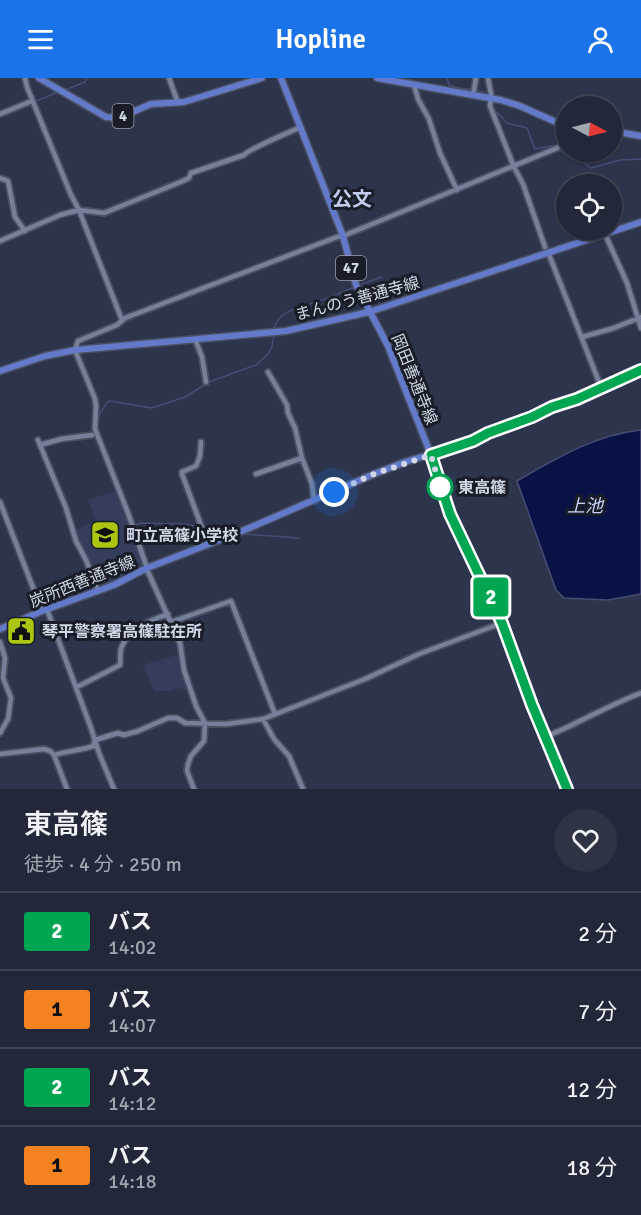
<!DOCTYPE html>
<html lang="ja">
<meta charset="utf-8">
<style>
body{margin:0;font-family:Signika,"Noto Sans JP",sans-serif;background:#2e3444;color:#f1f3f6;height:100vh;display:flex;flex-direction:column;font-size:22px;white-space:nowrap}
*{box-sizing:border-box;margin:0}
p{font-size:20px;color:#a2a6ae}
.icon{flex:none;width:33px;height:33px;fill:none;stroke:currentColor;stroke-width:2;stroke-linecap:round;stroke-linejoin:round}
.map{position:relative;height:711px;overflow:hidden}
.side{display:flex;flex-direction:column;background:#222839;flex:1}
.side>*{flex:none}
.badge{padding:0 12px;border-radius:4px;font-size:21px;line-height:39px}
.needle{width:39px;rotate:97deg}
.fabs{position:absolute;left:556px;top:18px;display:grid;gap:12px}
.fabs a{display:grid;place-items:center;width:66px;height:66px;border-radius:50%;background:#222839;box-shadow:0 2px 4px #0004,0 0 0 2px #3f4453;font-size:30px}
.you{position:absolute;width:30px;height:30px;margin:-15px;border:4px solid #fff;border-radius:50%;background:#1a73e8;box-shadow:0 0 0 9px #1a73e833}
.map>.badge{position:absolute;translate:-50% -50%;box-shadow:0 0 0 3px #fff}
.round{display:grid;place-items:center;flex:none;width:63px;height:63px;border-radius:32px;background:#2e3444}
.head{display:flex;align-items:center;justify-content:space-between;height:102px;padding:0 24px}
h1{font-size:28px;font-weight:600;line-height:45px}
ul{padding:0;list-style:none}
li{display:flex;align-items:center;gap:18px;height:78px;padding:0 24px;border-top:2px solid #3f4453}
li div{flex:1}
li b{display:block;font-size:22px}
li em{font-style:normal}
li .badge{min-width:66px;font-weight:700;text-align:center}
header{display:flex;justify-content:space-between;align-items:center;height:78px;padding:0 24px;background:#1a73e8;color:#fff;font-size:27px;font-weight:600}
.map>svg:first-child{display:block}
</style>
<header><svg class="icon" aria-label="menu" viewBox="0 0 24 24"><path d="M4 6h16M4 12h16M4 18h16"/></svg>Hopline<svg class="icon" aria-label="person" viewBox="0 0 24 24"><circle cx="12" cy="8" r="4"/><path d="M4 21q1-7 8-7t8 7"/></svg></header>
<div class="map">
<svg width="641" height="711" viewBox="0 0 641 711">
<rect width="100%" height="100%" fill="#2d354c"/>
<path fill="#343e5c" d="M116 413 144 490 98 510 77 462 75 452 96 443 88 422Z
M180 576 184 598 189 613 178 610 169 613H154L143 587Z"/>
<path fill="#091245" stroke="#454d75" stroke-width="1.5" d="M641 352V516L608 522 564 520 556 512 517 403C557 380 595 357 641 352Z"/>
<g fill="none" stroke-linecap="round" stroke-linejoin="round">
<path stroke="#454d75" stroke-width="1.5" d="M447 0 449 7C460 13 474 9 487 16
M65 12 85 4 87 0
M34 24 58 14
M495 34 499 36 507 45 527 50 535 71 551 68 555 70
M559 72 575 79 591 90 620 82 641 81
M362 206 382 199
M274 250C279 233 298 230 313 225 327 221 341 215 354 209
M98 339 106 326 109 323 152 330 185 319 209 304 256 287 268 276 272 269 274 256
M134 447 141 445 185 446 200 449
M207 450 232 452
M243 456 299 460"/>
<g stroke="#4a5064" stroke-width="8">
<path id="minor" d="M25 0 27 9 71 117 79 132 122 242
M169 0 178 25
M488 0 491 16 490 28 514 89 523 106 545 169
M414 7 418 21 429 41 440 75 457 112
M473 17 476 0
M0 36 32 23
M0 100 8 103 15 139 25 153
M605 156 627 205 641 250
M0 163 60 137 79 132 104 135 183 103 189 100 191 95 244 77C249 71 290 54 301 49
M548 174 601 309
M582 259 614 250 641 239
M195 261 202 279 206 304
M268 294 287 327 288 335 295 350 302 380 312 406 314 423
M38 362 66 430 76 463 86 482 98 513
M201 364 200 378 196 388 182 394V396L208 466
M40 367 61 361 92 357
M256 396 302 380
M0 424 42 533
M147 490 128 435 95 351 96 328 95 321 75 272 78 263 117 247 125 240 337 159 343 158 567 66
M148 494 180 565 184 592 196 628 205 645 204 663 191 678 188 686 187 693 194 711
M48 534 91 650 99 675 114 711
M171 544 231 523 275 636
M0 564 5 580 3 600 11 620 8 641 0 655
M77 609 120 587C121 581 119 574 122 568 130 550 151 542 168 536
M263 641 274 661 289 678 303 711
M545 659C578 646 608 627 641 615
M95 662 118 655 124 657 138 653 168 640H177L185 645 226 646 263 641 365 601 419 576 502 545
M0 676 44 671 50 673 54 677C68 673 81 672 94 668V664
M54 677 67 711"/>
</g>
<g stroke="#4a5064" stroke-width="9">
<path id="major" d="M39 0 106 39 119 40 151 26 184 24 262 0
M281 0 343 158 356 207 388 268 431 377 450 436 488 511 502 545 532 627 567 711
M377 0 501 22 520 28 567 49
M612 53 641 58
M0 293 45 278 75 272 286 253 369 234 641 144
M0 551 42 533 114 507 147 490 240 454 374 396 405 384 473 363 488 355 532 339 552 329 577 321 641 292"/>
</g>
<use href="#minor" stroke="#76809b" stroke-width="4.5"/>
<use href="#major" stroke="#637aca" stroke-width="6"/>
</g>
<g fill="none" stroke-linecap="round" stroke-linejoin="round">
<g stroke="#fff" stroke-width="14">
<path id="line" d="M567 711 532 627 502 545 450 436 431 377 473 363 488 355 532 339 552 329 577 321 641 292"/>
</g>
<use href="#line" stroke="#00a651" stroke-width="9"/>
<path stroke="#d2d7e6" stroke-width="6" stroke-dasharray="0 10.8" d="M334 414 374 396 431 377 440 409"/>
</g>
<defs>
<g id="school-square" transform="scale(1.5)"><rect x="-9" y="-9" width="18" height="18" rx="4" fill="#acc611" stroke="#191d28"/><path d="M0-5L7-2L0 1L-7-2ZM-4 1L0 2.5L4 1V4Q0 6-4 4Z" fill="#111"/></g>
<g id="civic-square" transform="scale(1.5)"><rect x="-9" y="-9" width="18" height="18" rx="4" fill="#acc611" stroke="#191d28"/><path d="M-.6-6.5H3V-4.5H.6V-3L4-1V1h2V6H-6V1h2V-1L-.6-3ZM-1.2 2.5V6h2.4V2.5Z" fill="#111"/></g>
</defs>
<g fill-rule="evenodd">
<use href="#school-square" x="105" y="457"/>
<use href="#civic-square" x="21" y="553"/>
</g>
<circle fill="#fff" stroke="#00a651" stroke-width="3" cx="440" cy="409" r="12"/>
<g text-anchor="middle" stroke-width="6" stroke-linejoin="round" paint-order="stroke">
<g fill="#191d28" stroke="#9a9fad" stroke-width="1.5">
<rect x="112.5" y="26" width="21" height="24" rx="4.5"/>
<rect x="336" y="178" width="30" height="24" rx="4.5"/>
</g>
<g font-size="15" font-weight="bold" fill="#d2d7e6">
<text x="123" y="43">4</text>
<text x="351" y="195">47</text>
</g>
<g font-size="16" fill="#d2d7e6" stroke="#191d28">
<text transform="translate(357 220) rotate(-15)" y="6">まんのう善通寺線</text>
<text transform="translate(415 301) rotate(68)" y="6">岡田善通寺線</text>
<text transform="translate(82 503) rotate(-22)" y="6">炭所西善通寺線</text>
</g>
<g font-size="16" font-weight="bold" fill="#d2d7e6" stroke="#191d28" text-anchor="start">
<text x="458" y="415">東高篠</text>
</g>
<g font-size="16" font-weight="bold" fill="#d2d7e6" stroke="#191d28" text-anchor="start">
<text x="126" y="463">町立高篠小学校</text>
<text x="42" y="559">琴平警察署高篠駐在所</text>
</g>
<g font-size="18" font-style="italic" fill="#c6d3f6" stroke="#191d28">
<text x="585" y="434">上池</text>
</g>
<g font-size="20" font-weight="bold" fill="#c0cce9" stroke="#191d28">
<text x="352" y="128">公文</text>
</g>
</g>
</svg>
<div class="fabs">
<a><svg class="needle" viewBox="-14 -14 28 28"><path d="M0-13l5 13h-10z" fill="#e53935"/><path d="M0 13l5-13h-10z" fill="#a2a6ae"/></svg></a>
<a><svg class="icon" aria-label="locate" viewBox="0 0 24 24"><circle cx="12" cy="12" r="6"/><path d="M12 2v4M12 18v4M2 12h4M18 12h4"/></svg></a>
</div>
<div class="you" style="left:334px;top:414px"></div>
<b class="badge" style="left:491px;top:519px;background:#00a651;color:#fff">2</b>
</div>
<section class="side">
<div class="head"><div><h1>東高篠</h1><p>徒歩 · 4 分 · 250 m</p></div><a class="round"><svg class="icon" aria-label="heart" viewBox="0 0 24 24"><path d="M12 20l-8-8c-3-5 5-10 8-4 3-6 11-1 8 4z"/></svg></a></div>
<ul>
<li><span class="badge" style="background:#00a651;color:#fff">2</span><div><b>バス</b><p>14:02</p></div><em>2 分</em></li>
<li><span class="badge" style="background:#f58220;color:#111">1</span><div><b>バス</b><p>14:07</p></div><em>7 分</em></li>
<li><span class="badge" style="background:#00a651;color:#fff">2</span><div><b>バス</b><p>14:12</p></div><em>12 分</em></li>
<li><span class="badge" style="background:#f58220;color:#111">1</span><div><b>バス</b><p>14:18</p></div><em>18 分</em></li>
</ul>
</section>
